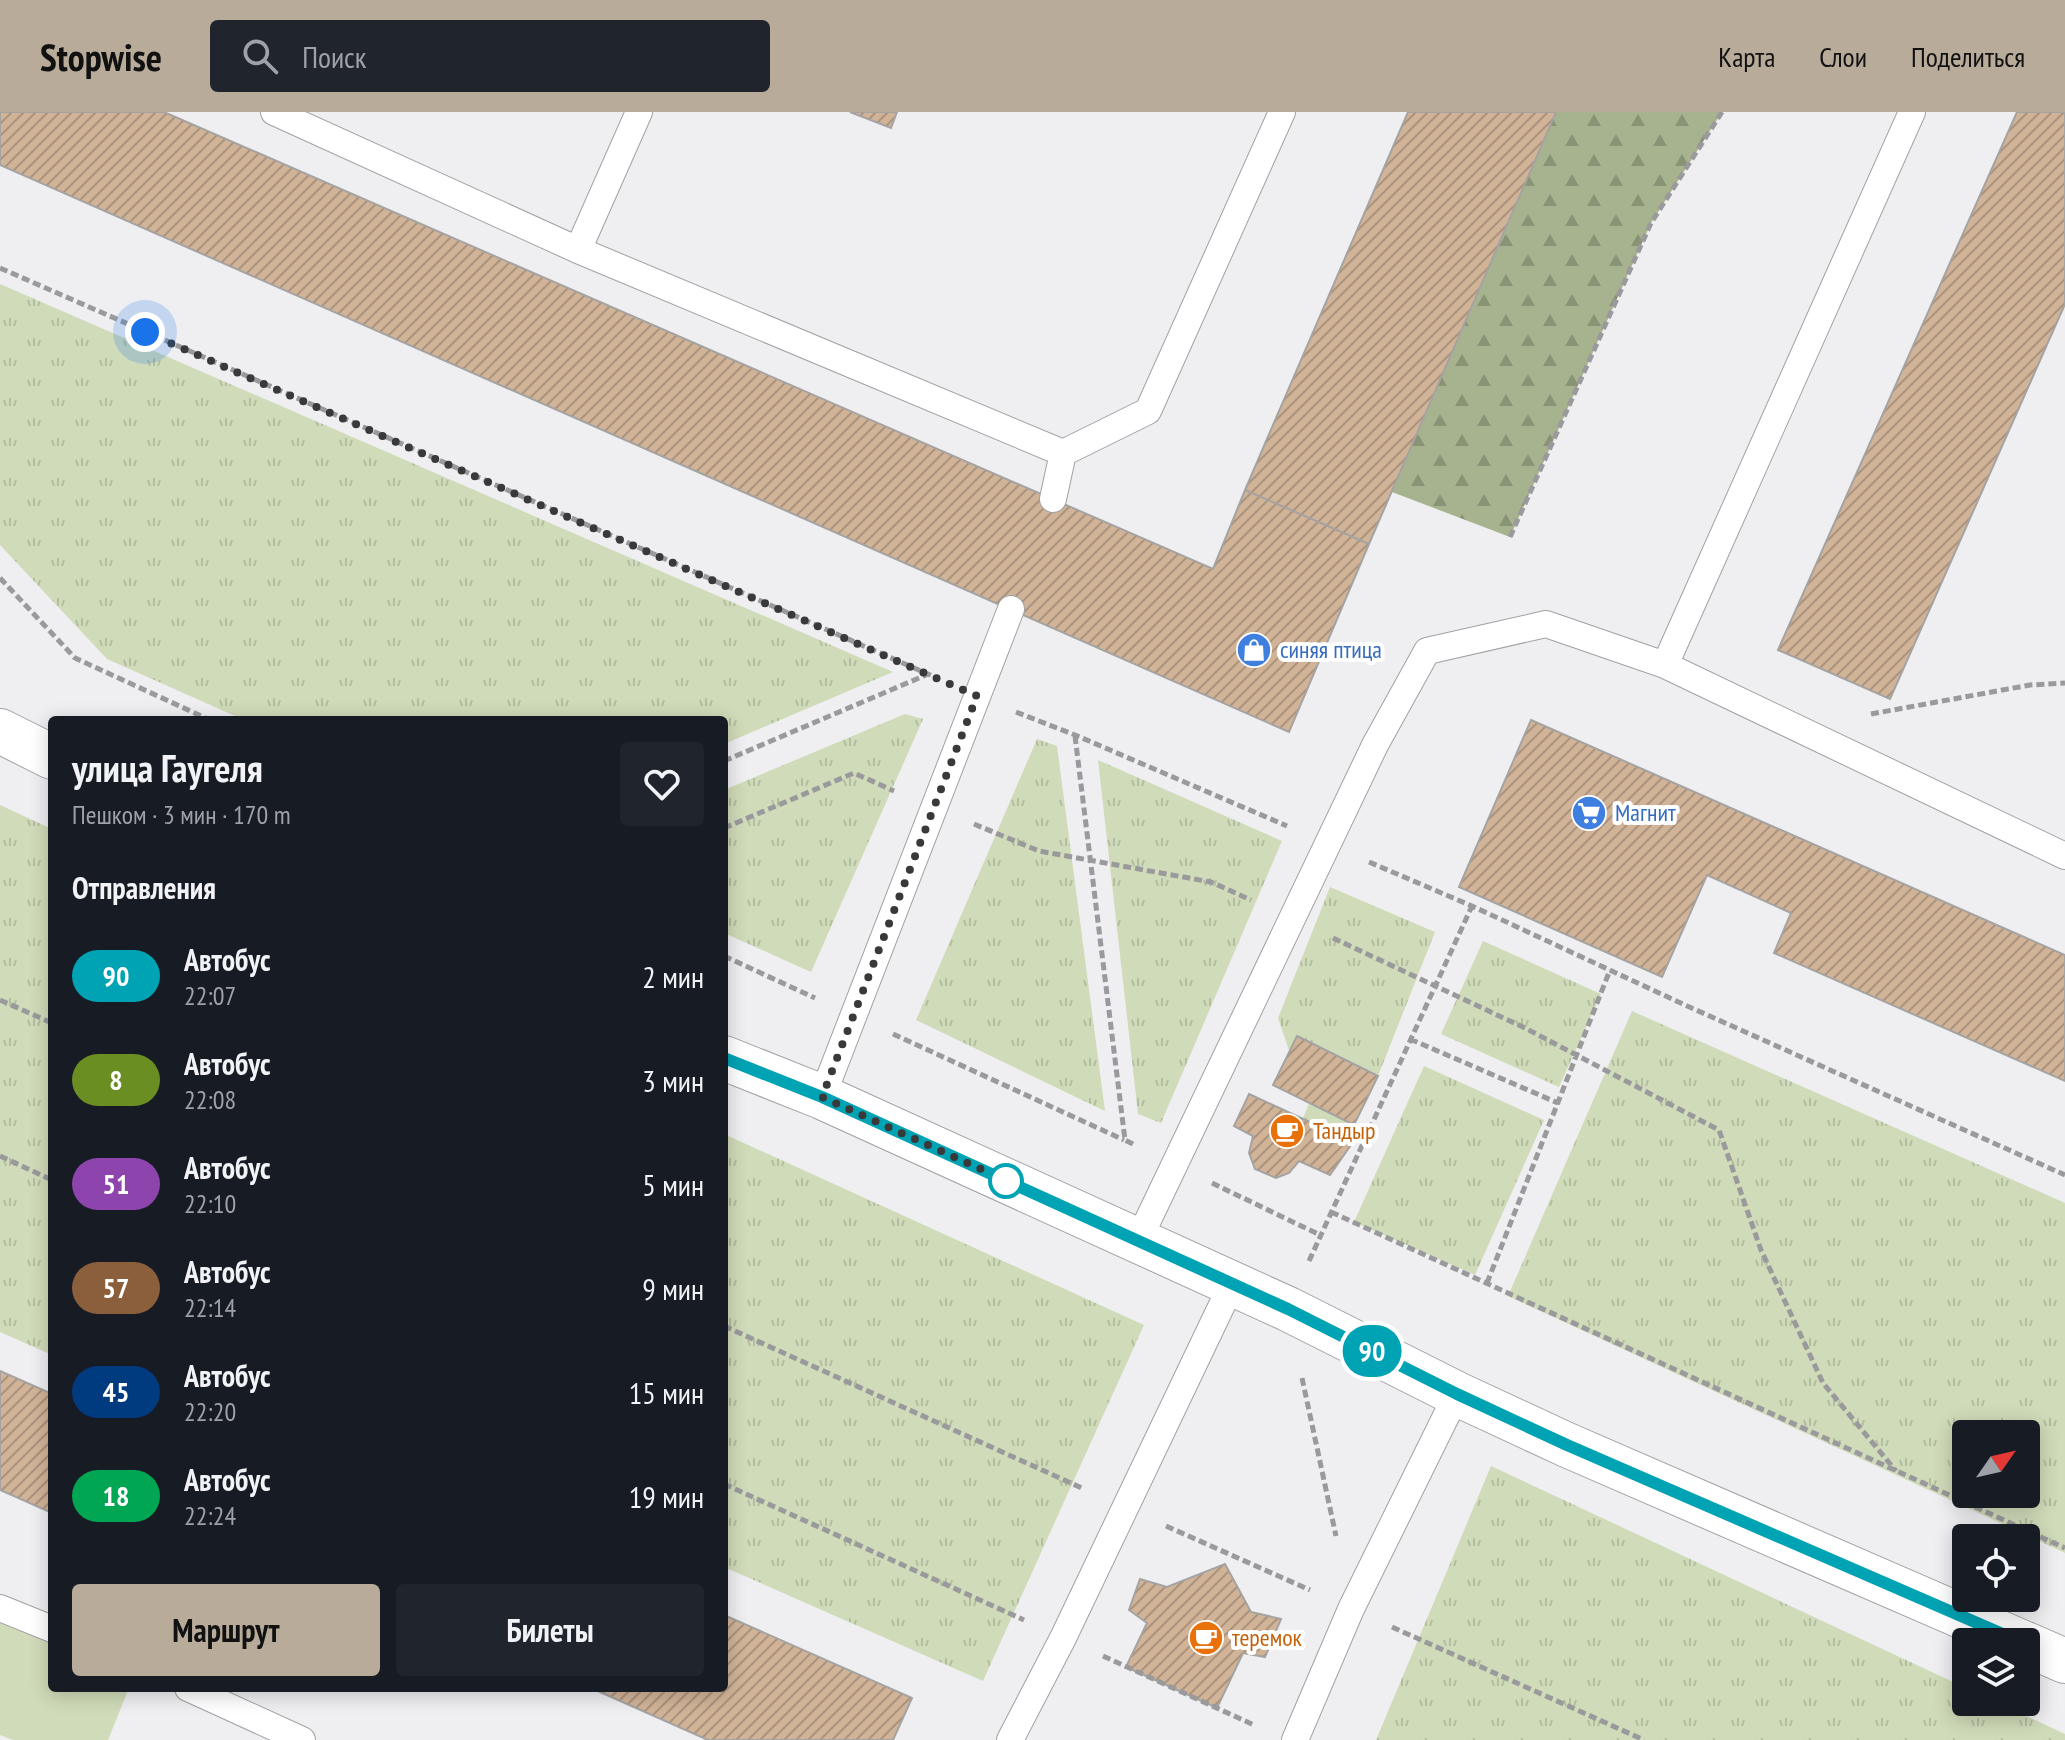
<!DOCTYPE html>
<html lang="ru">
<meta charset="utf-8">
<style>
body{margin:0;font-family:"PT Sans Narrow",sans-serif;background:#20242c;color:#f1f3f6;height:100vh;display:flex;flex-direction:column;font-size:30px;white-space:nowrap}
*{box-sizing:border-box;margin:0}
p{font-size:26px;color:#9ea1a6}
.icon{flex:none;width:44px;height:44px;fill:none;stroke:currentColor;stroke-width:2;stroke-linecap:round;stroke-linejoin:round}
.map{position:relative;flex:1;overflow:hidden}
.drawer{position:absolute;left:48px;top:604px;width:680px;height:976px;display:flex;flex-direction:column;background:#171b24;border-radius:8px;box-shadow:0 4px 20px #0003}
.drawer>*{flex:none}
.badge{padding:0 16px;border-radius:26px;font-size:28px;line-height:52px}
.needle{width:52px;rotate:56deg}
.controls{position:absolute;left:1952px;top:1308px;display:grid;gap:16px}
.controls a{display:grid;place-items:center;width:88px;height:88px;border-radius:8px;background:#171b24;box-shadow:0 4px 20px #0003;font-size:40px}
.you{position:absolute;width:40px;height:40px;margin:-20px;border:6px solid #fff;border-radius:50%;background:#1a73e8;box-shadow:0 0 0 12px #1a73e833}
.map>.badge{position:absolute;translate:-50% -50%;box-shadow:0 0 0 4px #fff}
h2{padding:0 24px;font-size:30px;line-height:72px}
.round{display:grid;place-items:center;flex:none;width:84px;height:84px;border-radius:8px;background:#20242c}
.overview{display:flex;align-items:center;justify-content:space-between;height:136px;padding:0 24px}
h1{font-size:38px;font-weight:800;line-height:60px}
.button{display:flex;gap:16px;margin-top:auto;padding:16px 24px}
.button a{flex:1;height:92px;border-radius:8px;background:#b8ab9a;color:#111;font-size:32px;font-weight:800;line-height:92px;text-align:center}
.button a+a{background:#20242c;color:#f1f3f6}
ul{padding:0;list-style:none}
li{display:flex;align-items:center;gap:24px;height:104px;padding:0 24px}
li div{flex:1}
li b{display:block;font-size:30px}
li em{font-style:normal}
li .badge{min-width:88px;font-weight:700;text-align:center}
header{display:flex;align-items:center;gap:48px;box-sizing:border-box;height:112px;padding:0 40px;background:#b8ab9a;color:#111}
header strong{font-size:38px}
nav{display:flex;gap:44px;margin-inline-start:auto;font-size:28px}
.search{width:560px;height:72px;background:#20242c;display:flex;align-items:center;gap:20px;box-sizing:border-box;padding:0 28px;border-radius:8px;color:#9ea1a6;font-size:30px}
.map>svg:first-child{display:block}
</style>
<header>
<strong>Stopwise</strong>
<div class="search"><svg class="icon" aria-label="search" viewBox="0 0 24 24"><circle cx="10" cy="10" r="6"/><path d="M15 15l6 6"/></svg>Поиск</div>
<nav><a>Карта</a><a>Слои</a><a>Поделиться</a></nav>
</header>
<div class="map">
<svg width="2065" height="1628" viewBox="0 0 2065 1628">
<defs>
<pattern id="grass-tufts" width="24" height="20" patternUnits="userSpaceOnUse" patternTransform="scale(2)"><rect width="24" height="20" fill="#d0dbb9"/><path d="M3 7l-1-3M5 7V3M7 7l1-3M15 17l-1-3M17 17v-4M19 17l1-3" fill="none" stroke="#b3bda0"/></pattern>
<pattern id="forest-firs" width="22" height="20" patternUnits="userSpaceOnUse" patternTransform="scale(2)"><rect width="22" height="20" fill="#a7b38f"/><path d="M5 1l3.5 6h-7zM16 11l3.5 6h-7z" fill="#899376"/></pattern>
<pattern id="building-hatch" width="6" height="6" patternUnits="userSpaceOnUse" patternTransform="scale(2)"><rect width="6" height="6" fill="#d1b498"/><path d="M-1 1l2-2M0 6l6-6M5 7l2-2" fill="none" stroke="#ab937d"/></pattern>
</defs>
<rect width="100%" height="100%" fill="#efeff2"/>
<path fill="url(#grass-tufts)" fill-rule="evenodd" d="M0 172 893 560 724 632V608H244L107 547 0 433Z
M905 602 923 607 811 860 724 821V678Z
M1037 627 1057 634 1105 999 916 908Z
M1098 648 1282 729 1161 1011 1138 1002Z
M0 693 52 717V1243L0 1220Z
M1330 775 1435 820 1378 964 1354 1013 1353 1030 1303 1006 1313 982 1302 977 1278 906Z
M1483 829 1601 882 1559 975 1441 922Z
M1632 899 2065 1091V1441L1508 1184ZM1966 1322H2026V1382H1966Z
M1424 954 1544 1008 1475 1163 1354 1110Z
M724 1022 1144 1213 983 1569 724 1455Z
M1491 1354 1966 1576V1590H1997L2065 1622V1628H1376Z"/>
<path fill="url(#forest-firs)" d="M1556 0H1722L1651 111 1510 425 1392 380Z"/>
<path fill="#d0dbb9" d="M0 1496 52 1517V1576H129L108 1628H13L0 1623Z"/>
<path fill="url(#building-hatch)" stroke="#a5a3a1" stroke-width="2" d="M0 0H164L1213 457 1245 378 1369 432 1289 620 0 53Z
M850 0H897L891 16Z
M1408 0H1556L1369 432 1245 378Z
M2017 0H2065V192L1890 587 1778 538Z
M1531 608 2065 843V969L1774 841 1791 801 1707 763 1662 865 1459 775Z
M1297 924 1378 964 1354 1013 1273 973Z
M1249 982 1353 1030 1330 1063 1299 1049 1289 1061 1276 1066 1255 1057 1249 1041 1253 1024 1234 1014Z
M0 1259 52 1282V1401L0 1378Z
M1225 1452 1251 1500 1281 1507 1265 1545 1243 1541 1217 1596 1126 1555 1147 1511 1129 1498 1140 1467 1167 1475Z
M724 1503 912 1586 893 1628H708L591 1576H724Z"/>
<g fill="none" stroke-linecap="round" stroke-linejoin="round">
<g stroke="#a1a1a4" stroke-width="28">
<path id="lane" d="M274 0 578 138 1063 341 1053 387
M578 138 639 0
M1063 341 1148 299 1282 0
M1665 553 1912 0
M822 985 1011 497
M1138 1129 1375 633 1427 539 1546 512 1665 553 2065 744
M0 1496 52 1517
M188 1576 302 1628
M1010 1628 1063 1526 1232 1172
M1295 1628 1351 1497 1457 1282"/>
</g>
<g stroke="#a1a1a4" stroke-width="46">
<path id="secondary" d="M0 619 52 645
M724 946 822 985 1288 1197 1457 1282 1567 1333 2021 1530
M2026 1532 2065 1549"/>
</g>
<path stroke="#9a9a9c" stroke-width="5" stroke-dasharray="8 4" stroke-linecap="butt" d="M0 156 937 566
M1510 425 1651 111 1722 0
M0 466 75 546 210 608
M1016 600 1075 623 1287 714
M1871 602 2030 573 2065 571
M1075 624 1125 1028 1135 1033
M724 649 926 563
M974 712 1039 739 1211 770 1251 788
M724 716 854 661 894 679
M1369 750 1472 794 1685 893 2065 1063
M1333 826 1525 916 1719 1018 1761 1138 1823 1271 1896 1359
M724 844 815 886
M0 888 52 911
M893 922 1124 1028
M1410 927 1558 991
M0 1044 52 1068
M1212 1071 1320 1123
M1331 1100 2065 1436
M1309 1149 1472 794
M1487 1171 1610 858
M724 1214 1084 1377
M1302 1266 1336 1424
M724 1372 1024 1508
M1166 1414 1310 1478
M1392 1515 1644 1628
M1103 1544 1254 1613"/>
<use href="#lane" stroke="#fff" stroke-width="26"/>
<use href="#secondary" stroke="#fff" stroke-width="44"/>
</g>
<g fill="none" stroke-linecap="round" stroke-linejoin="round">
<g stroke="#fff" stroke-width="18">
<path id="line" d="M724 946 822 985 1288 1197 1457 1282 1567 1333 2021 1530"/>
</g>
<use href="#line" stroke="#00a3b4" stroke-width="12"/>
<path stroke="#39393a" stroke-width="8" stroke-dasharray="0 14.4" d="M145 220 977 584 822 985 1016 1073 1006 1069"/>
</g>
<defs>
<g id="shop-disc" transform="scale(1.8)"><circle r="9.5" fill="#3f7fe0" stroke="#fff"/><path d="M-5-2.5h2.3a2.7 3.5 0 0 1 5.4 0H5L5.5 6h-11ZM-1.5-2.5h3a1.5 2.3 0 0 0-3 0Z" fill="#fff"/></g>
<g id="supermarket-disc" transform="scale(1.8)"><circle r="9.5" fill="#3f7fe0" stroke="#fff"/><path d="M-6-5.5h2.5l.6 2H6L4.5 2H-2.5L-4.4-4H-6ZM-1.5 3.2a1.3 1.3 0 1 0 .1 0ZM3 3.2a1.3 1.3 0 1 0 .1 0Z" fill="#fff"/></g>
<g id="cafe-disc" transform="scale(1.8)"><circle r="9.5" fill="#e8710a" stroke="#fff"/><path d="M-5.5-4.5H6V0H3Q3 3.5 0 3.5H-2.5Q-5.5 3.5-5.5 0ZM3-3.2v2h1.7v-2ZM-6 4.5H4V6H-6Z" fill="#fff"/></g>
</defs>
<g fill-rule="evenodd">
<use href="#shop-disc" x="1254" y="538"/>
<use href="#supermarket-disc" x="1589" y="701"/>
<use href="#cafe-disc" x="1287" y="1019"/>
<use href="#cafe-disc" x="1206" y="1526"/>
</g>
<circle fill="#fff" stroke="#00a3b4" stroke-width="4" cx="1006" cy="1069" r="16"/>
<g text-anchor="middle" stroke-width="8" stroke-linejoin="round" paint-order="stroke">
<g font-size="24" fill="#366cbe" stroke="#fff" text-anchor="start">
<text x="1280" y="546">синяя птица</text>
<text x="1615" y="709">Магнит</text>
</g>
<g font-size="24" fill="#c56008" stroke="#fff" text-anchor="start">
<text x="1313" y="1027">Тандыр</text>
<text x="1232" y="1534">теремок</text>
</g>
</g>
</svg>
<div class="controls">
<a><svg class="needle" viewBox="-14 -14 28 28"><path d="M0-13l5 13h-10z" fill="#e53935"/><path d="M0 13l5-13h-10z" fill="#9ea1a6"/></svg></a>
<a><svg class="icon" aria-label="locate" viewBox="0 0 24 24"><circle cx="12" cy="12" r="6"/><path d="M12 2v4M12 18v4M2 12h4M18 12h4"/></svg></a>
<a><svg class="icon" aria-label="layers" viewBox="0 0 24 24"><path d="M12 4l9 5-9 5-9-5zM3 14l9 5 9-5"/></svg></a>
</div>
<div class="you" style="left:145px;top:220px"></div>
<b class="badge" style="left:1372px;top:1239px;background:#00a3b4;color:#fff">90</b>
<section class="drawer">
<div class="overview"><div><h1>улица Гаугеля</h1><p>Пешком · 3 мин · 170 m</p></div><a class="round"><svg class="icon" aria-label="heart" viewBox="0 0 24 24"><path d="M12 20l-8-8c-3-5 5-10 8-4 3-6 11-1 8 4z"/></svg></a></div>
<h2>Отправления</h2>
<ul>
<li><span class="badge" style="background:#00a3b4;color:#fff">90</span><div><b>Автобус</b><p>22:07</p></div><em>2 мин</em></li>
<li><span class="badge" style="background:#6b8e23;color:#fff">8</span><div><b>Автобус</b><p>22:08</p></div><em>3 мин</em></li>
<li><span class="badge" style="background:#8e44ad;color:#fff">51</span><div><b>Автобус</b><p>22:10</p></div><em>5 мин</em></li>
<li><span class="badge" style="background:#8b5e3c;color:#fff">57</span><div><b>Автобус</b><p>22:14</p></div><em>9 мин</em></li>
<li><span class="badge" style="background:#003b80;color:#fff">45</span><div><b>Автобус</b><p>22:20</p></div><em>15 мин</em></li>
<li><span class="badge" style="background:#00a651;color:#fff">18</span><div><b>Автобус</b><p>22:24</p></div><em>19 мин</em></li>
</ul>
<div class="button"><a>Маршрут</a><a>Билеты</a></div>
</section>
</div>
